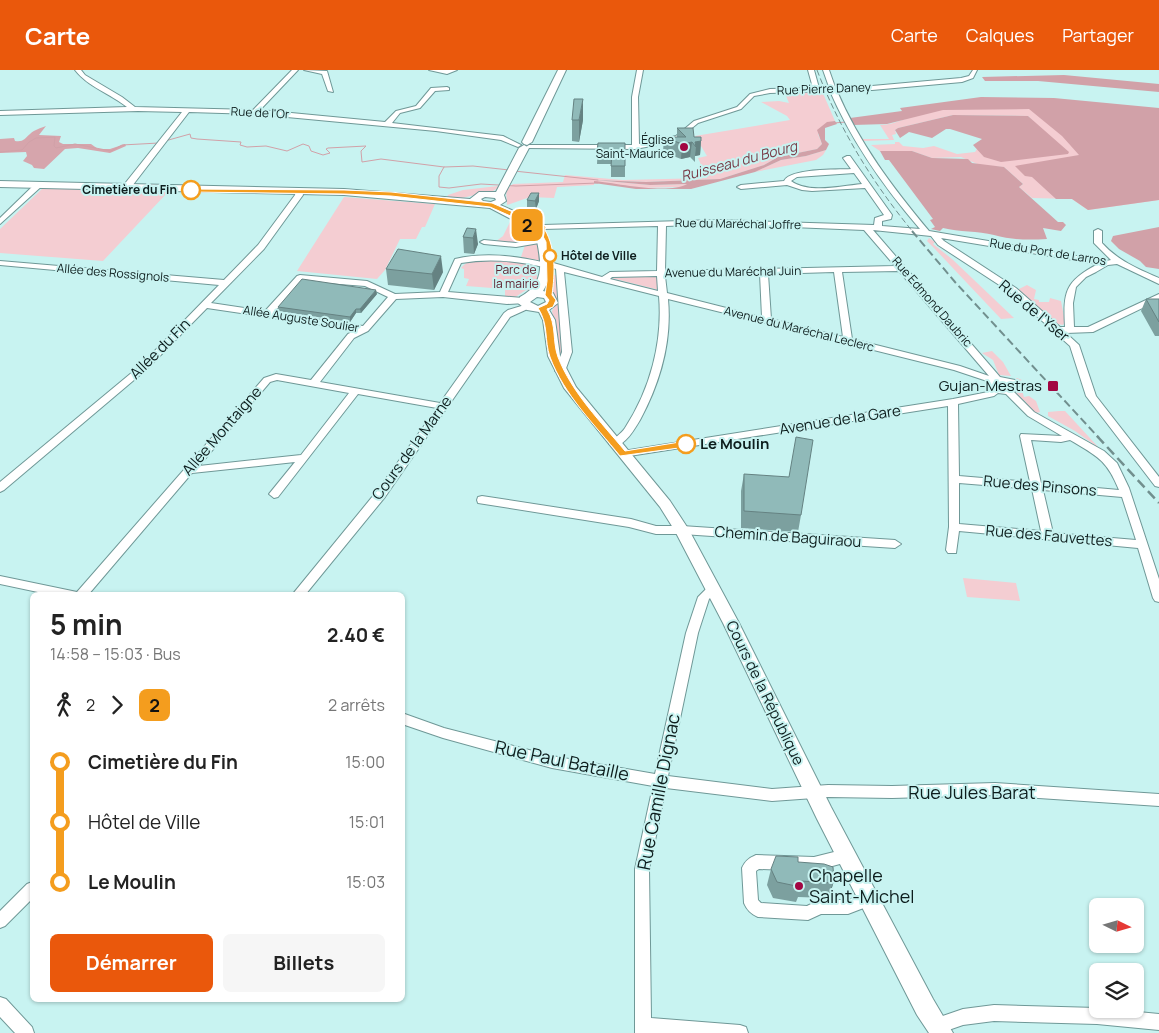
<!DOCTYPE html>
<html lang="fr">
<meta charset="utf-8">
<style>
body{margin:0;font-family:Manrope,sans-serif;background:#f6f6f6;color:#222;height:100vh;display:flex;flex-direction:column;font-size:19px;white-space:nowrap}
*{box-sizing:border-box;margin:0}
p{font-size:16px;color:#767676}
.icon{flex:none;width:28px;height:28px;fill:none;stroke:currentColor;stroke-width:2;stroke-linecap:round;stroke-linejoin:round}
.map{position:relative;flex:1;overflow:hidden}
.details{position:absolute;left:30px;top:522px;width:375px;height:410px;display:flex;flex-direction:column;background:#fff;border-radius:8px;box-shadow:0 1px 4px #0004}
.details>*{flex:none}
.badge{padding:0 10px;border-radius:8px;font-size:18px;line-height:32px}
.needle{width:32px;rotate:95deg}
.fabs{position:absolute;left:1089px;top:828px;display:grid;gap:10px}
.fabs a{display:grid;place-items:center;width:55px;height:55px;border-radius:8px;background:#fff;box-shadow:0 1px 4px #0004;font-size:25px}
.map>.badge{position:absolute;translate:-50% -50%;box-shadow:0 0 0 2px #fff}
.legs{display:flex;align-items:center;gap:8px;height:55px;padding:0 20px;font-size:16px}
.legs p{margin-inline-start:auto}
.summary{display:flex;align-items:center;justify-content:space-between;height:85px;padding:0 20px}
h1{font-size:28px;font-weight:700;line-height:38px}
.primary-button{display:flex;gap:10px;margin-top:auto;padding:10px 20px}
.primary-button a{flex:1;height:58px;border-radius:8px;background:#ea580c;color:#fff;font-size:20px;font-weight:700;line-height:58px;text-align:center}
.primary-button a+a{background:#f6f6f6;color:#222}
ul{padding:0 20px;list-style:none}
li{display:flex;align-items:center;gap:18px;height:60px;font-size:19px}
li i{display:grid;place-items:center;width:8px;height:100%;margin:0 6px;background:currentColor}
li i::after{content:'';width:12px;height:12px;margin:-6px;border:4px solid;border-radius:50%;background:#fff}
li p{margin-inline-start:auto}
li:first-child i{background:linear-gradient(#0000 50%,currentColor 0)}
li:last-child i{background:linear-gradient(currentColor 50%,#0000 0)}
header{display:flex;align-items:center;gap:30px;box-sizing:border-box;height:70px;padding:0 25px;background:#ea580c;color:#fff}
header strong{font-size:24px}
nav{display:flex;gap:28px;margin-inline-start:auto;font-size:18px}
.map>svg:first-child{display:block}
</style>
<header>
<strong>Carte</strong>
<nav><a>Carte</a><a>Calques</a><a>Partager</a></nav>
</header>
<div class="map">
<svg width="1159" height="963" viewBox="0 0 1159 963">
<rect width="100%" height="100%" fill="#c8f3f1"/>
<path fill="#f4cdd2" d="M784 21H822L835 51 827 53 818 64 822 74 817 79 778 87 764 95 720 109 646 112 595 110 650 115 688 114 683 117 641 118 594 112V115L557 117 554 128 530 127 507 135 506 120 513 114 563 112 565 105 623 110 707 108 698 88 707 86 695 66 790 50 787 46 761 32 779 31 789 33Z
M1032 35 1159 130 1088 140 1072 129 1032 128 1019 117 1023 114 1004 97 982 96 961 87 932 88 912 81H880L871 75 895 74V72H899L903 76 923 78 934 76 957 84 975 82 977 79 980 80 1042 60 1028 46 953 45 898 58 895 60 896 64 892 65 894 70 863 71 862 69H889L880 55C898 55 911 44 931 41 964 36 999 37 1032 35Z
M826 80 823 85 816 90 755 102 781 90 806 86Z
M498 116H501L493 121 462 128 446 129 448 125 463 120Z
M43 118 168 122 103 191 0 183V159Z
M344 127 435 134 425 157H422L416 169H400L385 200 377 209 297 201Z
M512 148 519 150 522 162 535 167 534 169 517 173 495 172 503 166Z
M929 168 935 172 933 174 952 189 1014 248 1001 249 933 177 927 171Z
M538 172 541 191 521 187 525 175Z
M506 189 536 195 537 208H541L530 221 526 220 514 228H505V219L466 216 469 209 464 208V199L461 198C469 186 493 189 506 189Z
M554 205H557L563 284H559L552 241 557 231 553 222Z
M653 206 658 208 659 220 611 208Z
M1027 215 1036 220 1034 229 1039 230V232H1049L1050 228 1061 231 1065 252 1063 255 1058 254 1017 220Z
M992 281 1003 292 1011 306 999 305 993 290 982 283Z
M1017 308 1022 310 1019 311 1024 327 1029 326 1036 331 1040 342 1036 343 1026 337V332L1016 324 1019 317 1015 310Z
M1059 341H1065L1100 379 1075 361 1048 346V342Z
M963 508 1016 513 1020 531 967 527Z"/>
<path fill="#d6a5ac" d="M46 56 39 65 61 66 59 72 63 74H91L98 79H110L125 74 126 76 110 83 78 78 65 79 44 99 34 98 32 95 23 91 27 86 26 82 0 83V69L14 68 15 71C24 72 24 69 30 64 34 60 41 58 46 56Z"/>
<path fill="#d1a1a8" d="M1064 5 1159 14V22L1038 11H985L982 7Z
M981 27 1054 28 1159 38V130L1088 140 1072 129H1056L1032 107 1025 106 1015 96 1079 85 1062 66 1029 39 943 40 887 54 853 55 850 48 902 41 900 38Z
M953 45 1028 46 1069 82 1068 84 1001 92 984 87 973 75 982 69 950 59H946L932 68 909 62 900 68 895 60 898 58Z
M835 51 837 54 825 58V70L829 74 826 80 806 86 781 90 755 102 691 119H636L594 113V111C617 113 667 125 687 114L650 115 595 110 646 112 720 109 764 95 778 87 817 79 822 74 817 60 827 52Z
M880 81H912L932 88 968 89 972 93 1004 97 1023 114 1019 117 1058 152H1063L1066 155 1061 161 1043 158 1047 169C1028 170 1011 170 994 165 978 161 959 162 943 158L940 161 931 159 935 157 930 150 933 149 889 90H885Z
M1159 157V199L1146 197 1140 191 1119 179 1111 171 1113 166Z"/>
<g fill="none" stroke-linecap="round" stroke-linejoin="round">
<path stroke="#d1a1a8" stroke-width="1" d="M834 53 846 52
M165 71 190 64 191 68 197 69 241 72 240 75 247 77 266 76 287 81 303 74 309 76 311 81 323 85 330 83 326 79 328 78 366 76 361 81 362 92 381 89 444 97 473 96 509 100
M0 82 22 80 29 72 36 68 55 67 54 76 56 78 75 74 111 81 122 75 159 73
M444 97 439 106V117L449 118 481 114 516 116 598 113
M514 101 598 110"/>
<g stroke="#6f9897" stroke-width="2">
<path id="street" d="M75 0H81L85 5 122 27 135 37 253 40 292 0H298L260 40 385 52 396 41 416 36 431 18 447 17 449 18V20L435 21 420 38 400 43 392 53 503 66 521 75 518 77 501 70 436 61 255 44 189 42 129 120H123V116L182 42 138 41 0 45V41L127 37C111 24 88 17 75 0Z
M304 0 327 1 333 22 328 21 322 4Z
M429 0H457L447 4Z
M637 0H643L638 27 639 74 676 66 694 51 737 37 750 24 770 19 813 18 808 0H814L819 18 829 17 823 0H829L835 17 872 16 961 8 969 6 973 0H977L973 8 962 12 872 20 837 21C859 73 893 118 929 161L1106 191 1111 190 1094 173V161L1098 159 1102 161V173C1117 190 1138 199 1159 208V214L1117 194 1108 195 1096 202 1086 207 1076 217 1073 233 1074 257H1088L1159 224V230L1093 262 1066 263 1079 275 1096 326 1159 407V417L1155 416 1086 326 1070 276 1010 222 938 175 931 166 873 160 1000 307 1015 310 1019 316 1014 322 1034 342 1104 381 1117 393 1129 418 1159 509V532L1155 531 1153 528 1138 478 959 461 956 483H948L946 480 949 457 948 336 623 387 618 384 623 381 953 329 988 322 991 320 987 311 954 300 668 229C672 271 660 313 640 350 634 360 626 374 614 377L609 374C614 368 621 364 625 358 650 320 663 272 659 226L564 202 572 282 565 301 560 304 555 301 562 282 556 199 548 196 544 197C516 191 490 188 461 193L448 222 523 228 527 231 526 233 507 234 443 227 396 229 368 261 354 268 320 312 440 333 504 243 508 240 528 234 532 237 510 247 385 427 305 525H292L377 421 437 338 358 324 278 427 274 428 269 424 295 392 192 403 88 525H52L0 514V506L77 522 264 308 276 304 311 310 348 264 356 260 207 238 147 299 4 420 0 422V412L141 295 219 215 0 195V191L224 210 258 175 295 125 296 120H302L303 125 264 179 211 233 265 241 297 206 300 205 367 211 395 224 440 222 455 189C486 182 516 186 546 193L550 192 602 207 610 202 657 201 658 156 543 159 539 157 543 155 718 150 874 155 875 148 884 145 865 118 812 121 802 120 787 115 741 119 737 117 741 115 784 111C790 98 837 100 851 99L843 88 847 86H850L892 145 891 149 882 151V156L920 159C884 117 852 72 830 21L770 23 754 26 741 39 698 53 680 68 657 75 635 79 527 78 526 77 529 75H632V27ZM854 103 862 114C841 116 809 124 791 111L797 107ZM718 154 864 160 895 196 665 201 666 156ZM941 168 1098 194C1065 211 1063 222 1065 257H1060L1016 218 944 171ZM899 201 989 306 960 296 852 269 842 202ZM834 202 843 267 771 249 768 204ZM760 204 762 247 667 223 665 206ZM657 206 658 221 610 209 612 207ZM302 211 365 216 388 227 363 256 273 243ZM277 310 349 323 301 385 199 396 270 312ZM998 312 1008 314 1009 317 1004 319 998 316 996 313ZM998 323 1006 324 1028 346 1062 366 1021 364 1020 366 1030 412 959 406 958 334 994 326ZM1031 370 1061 372 1070 370C1097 386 1107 390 1119 420L1041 413ZM959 413 1032 419 1041 461 959 454ZM1043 420 1122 427 1136 470 1053 463Z
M36 113 43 115 0 154V148Z
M542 168 546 170 545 172 516 177 484 174 480 172 484 170 516 173Z
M482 426 631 449 656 456H682L895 470 901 474 895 478 682 464H656L629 457 478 433 477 430 478 427Z
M713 515 717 516 719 519 709 529 698 563 668 706 772 719 828 715 892 716 995 713 1159 724V736L995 725 892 728 828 727 772 731 666 718 649 799 651 948 740 955 746 957 748 963H635V799L653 716 552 698 443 668 402 654V643L444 658 552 686 655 704 686 563 698 527 709 516Z
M846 779 851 781 853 786 851 791 814 801 759 799 756 801 758 830 761 833 807 836 819 830H848L869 822 874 824 876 829 874 834 848 844H821L808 850 758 847C751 844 747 840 744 833L742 798C745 791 749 788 756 785L814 787Z
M32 812V829L5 856 0 858V841L27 814Z
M0 927 6 929 32 957 34 963H15L0 947Z
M994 935 1097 938 1159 944V960L1097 954 994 951 963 955 940 963 931 962 929 956 931 950 963 939Z"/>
</g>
<g stroke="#6f9897" stroke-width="2">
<path id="secondary" d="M558 0H566L532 72 527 75 524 74 522 72Z
M524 75 529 78 504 125 506 131 500 135C512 140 524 145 533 155L528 158 490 138 344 125 0 117V111L344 119 470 129 479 122H496L519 78ZM485 127 495 128 496 130 491 132 483 131 481 129Z
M533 160 547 170C551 187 553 206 543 221L553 223 558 233 549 240 555 250 560 286 576 317 670 431 689 460 739 553 831 737 933 929 953 963H929L917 945 817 749 723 553 675 461 660 437 564 318 548 286 543 250 539 242 527 240 518 233 520 227C544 214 542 196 537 171L528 163ZM537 227 544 228 546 232 538 236 530 232Z"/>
</g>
<use href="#street" fill="#fff" fill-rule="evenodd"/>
<use href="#secondary" fill="#fff" fill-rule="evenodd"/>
<path stroke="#718f8e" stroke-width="1" stroke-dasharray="6 3" stroke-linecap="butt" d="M817 0C840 60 872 112 913 162"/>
<path stroke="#718f8e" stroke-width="2" stroke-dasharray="8 4" stroke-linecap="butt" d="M912 161 955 212 1099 368"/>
<path stroke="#718f8e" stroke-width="2.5" stroke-dasharray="10 5" stroke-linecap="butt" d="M1097 366 1159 433"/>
</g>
<path fill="#7ca09f" d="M572 50H583L579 72 572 71Z
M677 58 701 71 700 85 695 86V92L690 87 681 89 663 82 664 67H677Z
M598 73H625V107H611V94H597Z
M539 123V131L536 139 527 138V130Z
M467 158 478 174 474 184 464 183 463 167Z
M386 199 443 202 434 220 388 215Z
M377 224 361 243H356L350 252 278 241V237Z
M1146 229H1159V266H1155L1141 241Z
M744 404 801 445 798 462 741 458V421Z
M798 792 834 811 829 827 827 828 798 827 796 832 773 828 767 815 771 799Z"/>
<path fill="#658282" d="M583 29V50L579 72V50Z
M701 71 700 85 695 86 696 77 695 72Z
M692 72 690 87 681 89 682 74Z
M539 123V131L536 139 535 131Z
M476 159 478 174 474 184 473 168Z
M441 186 443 202 434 220 432 204Z
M376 220 377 224 361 243 360 239Z
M356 239V243L350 252V247Z
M834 811 829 827 827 828 833 813Z"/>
<path fill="#90bab9" stroke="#658282" d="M574 29H583L579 50H572Z
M677 58H693L694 67H701V71L695 72 696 77 692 72 682 74 664 67H686Z
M598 73H625V96H611L612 83 597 82Z
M531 123H539L535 131 527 130Z
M467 158 476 159 473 168 463 167Z
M398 179 441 186 432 204 386 199Z
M302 209 376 220 360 239H356L350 247 278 237Z
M1146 229H1159V252Z
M796 367 813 370 801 445 744 441V404L789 407Z
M776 786 798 787V792L824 794 833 797 834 811 833 813 800 811 801 817 777 812 771 799Z"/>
<path fill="#f49d1e" stroke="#fff" d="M188 119 344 120 391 122 492 133 520 145 529 153H542L546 157 545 160C556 179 555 203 552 225L556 230 553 237 547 239C557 256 552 270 558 287 572 323 601 352 625 381L686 371 690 374 686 377 620 386C595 355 564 325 550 287 544 270 549 255 538 238L547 234 549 230 545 225 547 211 546 172 538 157H525L515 148 490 137 391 126 344 124 191 122 187 120Z"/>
<g fill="#a20642" stroke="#c8f3f1" stroke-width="2">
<circle cx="684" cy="77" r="5"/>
<rect x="1047" y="310" width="12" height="12" rx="2.5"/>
<circle cx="799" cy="816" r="5"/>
</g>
<g fill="#fff" stroke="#f49d1e" stroke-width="2.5">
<circle cx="191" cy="120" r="9"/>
<circle cx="550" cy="186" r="6"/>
<circle cx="686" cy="374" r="9"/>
</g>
<g text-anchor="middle" stroke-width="4" stroke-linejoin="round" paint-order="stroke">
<g font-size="12" fill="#0d1d1d" stroke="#c8f3f1">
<text transform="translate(824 19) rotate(-2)" y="4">Rue Pierre Daney</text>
<text transform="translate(260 43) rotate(3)" y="4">Rue de l'Or</text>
<text transform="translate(738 154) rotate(1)" y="4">Rue du Maréchal Joffre</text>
<text transform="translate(1048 182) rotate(9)" y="4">Rue du Port de Larros</text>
<text transform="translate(733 202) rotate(-1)" y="4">Avenue du Maréchal Juin</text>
<text transform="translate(113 203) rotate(5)" y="4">Allée des Rossignols</text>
<text transform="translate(932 232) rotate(49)" y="4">Rue Edmond Daubric</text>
<text transform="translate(301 249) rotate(9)" y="4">Allée Auguste Soulier</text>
<text transform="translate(799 259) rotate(14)" y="4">Avenue du Maréchal Leclerc</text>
</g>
<g font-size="12" fill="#0d1d1d" stroke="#c8f3f1" text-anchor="end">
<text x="674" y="74">Église<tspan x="674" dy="14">Saint-Maurice</tspan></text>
</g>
<g font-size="12" font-weight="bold" fill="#0d1d1d" stroke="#c8f3f1" text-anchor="end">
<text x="177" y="124">Cimetière du Fin</text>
<text x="561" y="190" text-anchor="start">Hôtel de Ville</text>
</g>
<g font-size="12" fill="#5f2331" stroke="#c8f3f1">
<text x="516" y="204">Parc de<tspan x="516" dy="14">la mairie</tspan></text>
</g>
<g font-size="14" font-style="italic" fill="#773945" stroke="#c8f3f1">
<text transform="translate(739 91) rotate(-15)" y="5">Ruisseau du Bourg</text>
</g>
<g font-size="15" fill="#0d1d1d" stroke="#c8f3f1">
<text transform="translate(1034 241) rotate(40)" y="5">Rue de l'Yser</text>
<text transform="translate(160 279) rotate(-45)" y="5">Allée du Fin</text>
<text transform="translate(840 350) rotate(-9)" y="5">Avenue de la Gare</text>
<text transform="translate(222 361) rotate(-49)" y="5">Allée Montaigne</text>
<text transform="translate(412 378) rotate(-54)" y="5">Cours de la Marne</text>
<text transform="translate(1040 416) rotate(5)" y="5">Rue des Pinsons</text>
<text transform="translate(1049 466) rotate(5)" y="5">Rue des Fauvettes</text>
<text transform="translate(788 467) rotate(4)" y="5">Chemin de Baguiraou</text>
<text transform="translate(765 623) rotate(64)" y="5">Cours de la République</text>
</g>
<g font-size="15" fill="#0d1d1d" stroke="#c8f3f1" text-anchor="end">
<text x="1042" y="321">Gujan-Mestras</text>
</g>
<g font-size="15" font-weight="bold" fill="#0d1d1d" stroke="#c8f3f1" text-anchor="start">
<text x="700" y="379">Le Moulin</text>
</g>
<g font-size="18" fill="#0d1d1d" stroke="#c8f3f1">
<text transform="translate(562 691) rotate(12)" y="6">Rue Paul Bataille</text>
<text transform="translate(659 722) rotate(-79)" y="6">Rue Camille Dignac</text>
<text x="972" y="729">Rue Jules Barat</text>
</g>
<g font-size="18" fill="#0d1d1d" stroke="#c8f3f1" text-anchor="start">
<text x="809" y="812">Chapelle<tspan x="809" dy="21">Saint-Michel</tspan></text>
</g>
</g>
</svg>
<div class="fabs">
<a><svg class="needle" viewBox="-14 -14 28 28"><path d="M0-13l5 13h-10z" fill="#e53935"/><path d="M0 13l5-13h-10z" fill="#767676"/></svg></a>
<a><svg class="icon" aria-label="layers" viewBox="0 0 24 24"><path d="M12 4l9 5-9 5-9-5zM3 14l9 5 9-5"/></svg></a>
</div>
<b class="badge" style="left:527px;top:155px;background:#f49d1e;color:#111">2</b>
<section class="details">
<div class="summary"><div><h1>5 min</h1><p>14:58 – 15:03 · Bus</p></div><b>2.40 €</b></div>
<div class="legs"><svg class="icon" aria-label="walk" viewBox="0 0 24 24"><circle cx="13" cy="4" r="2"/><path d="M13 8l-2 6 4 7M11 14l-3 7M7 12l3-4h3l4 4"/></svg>2<svg class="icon" aria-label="forward" viewBox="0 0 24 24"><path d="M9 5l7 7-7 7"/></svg><b class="badge" style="background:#f49d1e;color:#111">2</b><p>2 arrêts</p></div>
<ul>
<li><i style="color:#f49d1e"></i><b>Cimetière du Fin</b><p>15:00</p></li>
<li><i style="color:#f49d1e"></i><span>Hôtel de Ville</span><p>15:01</p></li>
<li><i style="color:#f49d1e"></i><b>Le Moulin</b><p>15:03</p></li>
</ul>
<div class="primary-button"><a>Démarrer</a><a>Billets</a></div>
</section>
</div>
